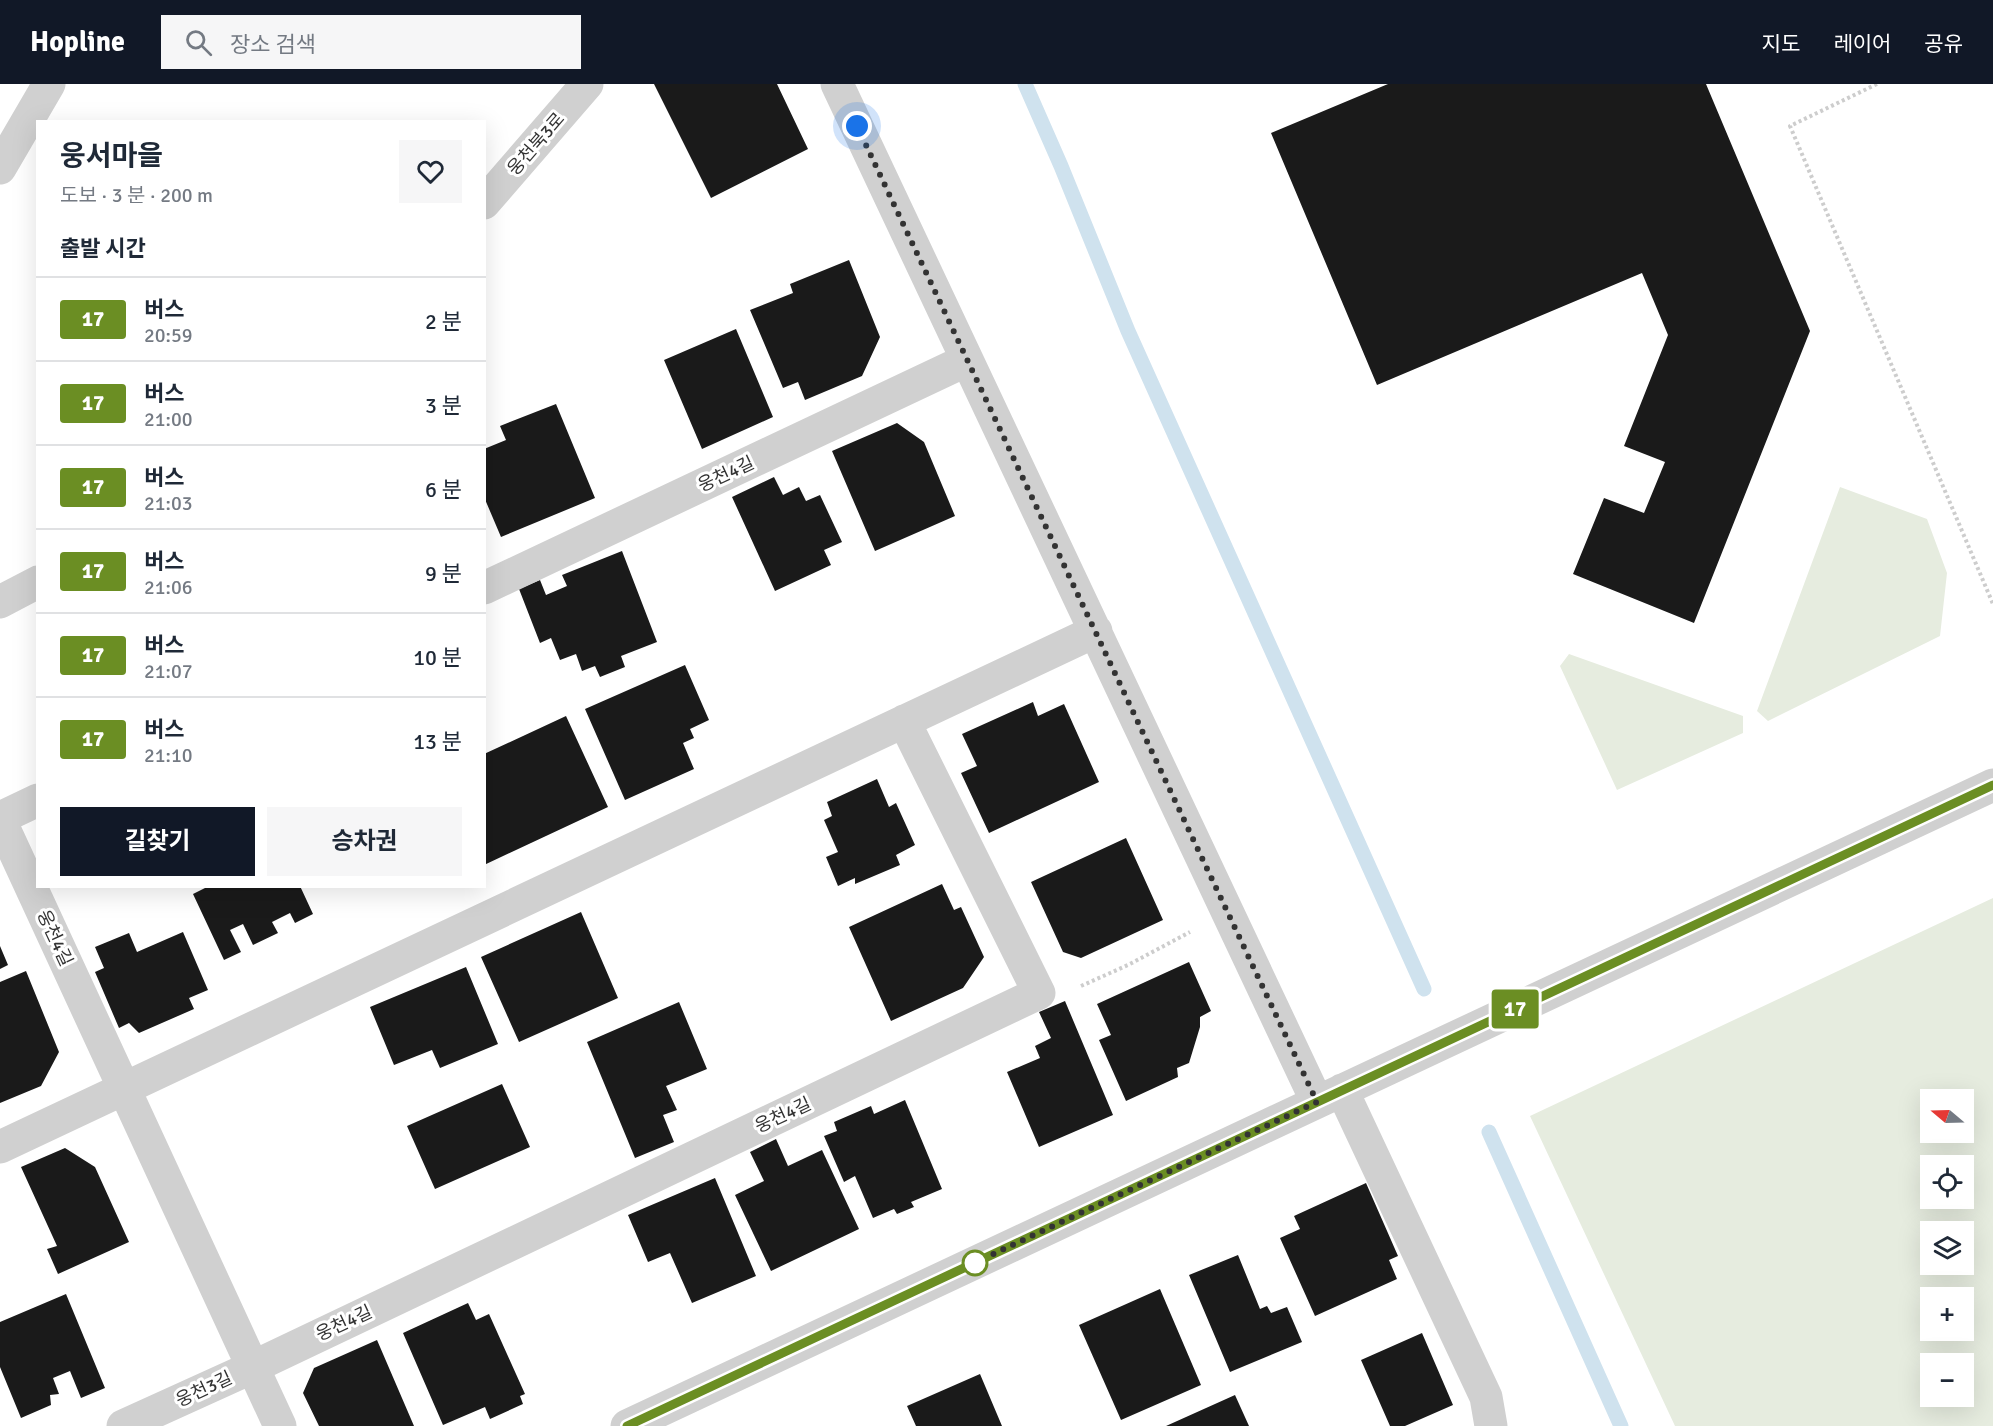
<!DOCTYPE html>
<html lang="ko">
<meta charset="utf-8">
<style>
body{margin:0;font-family:Signika,"Noto Sans KR",sans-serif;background:#f6f6f7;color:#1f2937;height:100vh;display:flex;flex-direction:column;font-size:22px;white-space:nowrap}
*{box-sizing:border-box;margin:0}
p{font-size:20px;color:#747a83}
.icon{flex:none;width:33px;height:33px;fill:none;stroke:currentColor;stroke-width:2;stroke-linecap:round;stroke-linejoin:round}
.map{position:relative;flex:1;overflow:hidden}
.sheet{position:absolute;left:36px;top:36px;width:450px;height:768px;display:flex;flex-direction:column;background:#fff;border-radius:0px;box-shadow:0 6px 24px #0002}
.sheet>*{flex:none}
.badge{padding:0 12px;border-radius:4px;font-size:21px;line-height:39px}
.needle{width:39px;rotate:289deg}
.tools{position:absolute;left:1920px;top:1005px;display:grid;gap:12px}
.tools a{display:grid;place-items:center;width:54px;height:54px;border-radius:0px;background:#fff;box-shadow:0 6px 24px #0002;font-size:30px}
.you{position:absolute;width:30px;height:30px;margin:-15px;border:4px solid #fff;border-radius:50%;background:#1a73e8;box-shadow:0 0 0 9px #1a73e833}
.map>.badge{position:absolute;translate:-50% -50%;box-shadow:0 0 0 3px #fff}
h2{padding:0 24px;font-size:22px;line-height:54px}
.round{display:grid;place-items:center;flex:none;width:63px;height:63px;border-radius:0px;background:#f6f6f7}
.headline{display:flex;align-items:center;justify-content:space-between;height:102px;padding:0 24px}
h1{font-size:28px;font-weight:700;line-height:45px}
.primary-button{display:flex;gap:12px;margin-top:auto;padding:12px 24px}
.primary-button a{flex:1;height:69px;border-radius:0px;background:#111827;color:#fff;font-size:24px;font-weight:700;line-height:69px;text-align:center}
.primary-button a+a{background:#f6f6f7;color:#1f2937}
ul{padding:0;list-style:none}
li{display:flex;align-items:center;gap:18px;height:84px;padding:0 24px;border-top:2px solid #e0e1e3}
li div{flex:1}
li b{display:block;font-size:22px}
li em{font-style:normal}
li .badge{min-width:66px;font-weight:700;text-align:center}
header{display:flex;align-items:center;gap:36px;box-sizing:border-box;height:84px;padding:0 30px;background:#111827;color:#fff}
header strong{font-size:28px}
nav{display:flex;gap:33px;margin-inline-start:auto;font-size:21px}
.search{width:420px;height:54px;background:#f6f6f7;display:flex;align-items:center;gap:15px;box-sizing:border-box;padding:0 21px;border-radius:0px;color:#747a83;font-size:22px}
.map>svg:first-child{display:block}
</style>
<header>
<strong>Hopline</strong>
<div class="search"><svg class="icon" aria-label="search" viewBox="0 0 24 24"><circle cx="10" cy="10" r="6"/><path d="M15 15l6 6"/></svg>장소 검색</div>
<nav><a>지도</a><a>레이어</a><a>공유</a></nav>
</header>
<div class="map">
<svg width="1993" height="1342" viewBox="0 0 1993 1342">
<rect width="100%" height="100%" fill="#fff"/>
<path fill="#e6ecdf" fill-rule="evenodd" d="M1840 403 1927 435 1947 489 1940 552 1768 637 1757 627Z
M1569 570 1743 632V649L1617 706 1560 582Z
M1993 814V1342H1675L1530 1032ZM1930 1016H1964V1048H1930ZM1930 1082H1964V1114H1930ZM1930 1148H1964V1180H1930ZM1930 1214H1964V1246H1930ZM1930 1280H1964V1312H1930Z"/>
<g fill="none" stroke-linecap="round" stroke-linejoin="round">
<path stroke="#cfe2ee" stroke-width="15" d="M1025 0 1061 82 1128 247 1424 905
M1489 1048 1621 1342"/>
</g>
<path fill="#1a1a1a" d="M654 0H777L808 65 711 114Z
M1388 0H1706L1810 247 1694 539 1573 490 1604 414 1644 429 1665 378 1624 362 1668 251 1642 189 1377 301 1271 49Z
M849 176 880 253 862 292 805 316 798 298 783 304 750 226 793 209 790 200Z
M736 245 773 333 702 365 664 276Z
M556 320 595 414 501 453 484 413V365L506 356 500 342Z
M897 339 924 358 955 432 875 467 832 367Z
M774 393 783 411 799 403 806 417 820 411 842 458 824 466 831 481 775 507 732 413Z
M622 467 657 558 621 572 625 583 600 593 595 582 582 587 576 570 560 576 551 554 540 559 519 505 540 496 546 511 567 502 562 491Z
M685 581 709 636 690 645 694 654 683 659 694 685 625 716 585 625Z
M1033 618 1038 632 1064 620 1099 698 989 749 961 689 977 682 962 650Z
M566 632 608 723 484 781V670Z
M877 695 889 723 896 719 915 761 896 771 900 781 855 800V794L838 802 826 773 838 768 824 736 832 732 827 718Z
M1126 754 1163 836 1081 874 1063 868 1031 798Z
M942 800 954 826 961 823 984 873 963 904 891 937 849 843Z
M209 802H300L313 830 295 839 290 829 272 838 278 849 253 861 243 840 230 846 241 868 224 876 193 810Z
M581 828 618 914 519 958 481 873Z
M183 848 208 906 189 914 194 925 139 949 129 939 119 944 95 888 104 884 95 863 129 849 137 868Z
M0 862 8 881 0 885Z
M1189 878 1211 927 1200 933V943L1189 979 1177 984 1178 993 1126 1017 1099 956 1111 951 1097 920Z
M466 883 498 960 440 984 432 966 394 981 370 923Z
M26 887 59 968 41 1002 0 1019V898Z
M1065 917 1113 1031 1039 1063 1007 988 1040 974 1035 962 1051 954 1039 928Z
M679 918 707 985 666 1002 677 1026 663 1031 674 1058 635 1074 587 958Z
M502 1000 530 1063 435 1105 407 1042Z
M905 1016 942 1105 911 1118 914 1123 897 1130 894 1125 873 1134 855 1092 844 1098 824 1052 837 1047 834 1038 871 1022 874 1030Z
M776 1055 788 1082 822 1066 859 1145 771 1187 735 1111 764 1097 750 1068Z
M65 1064 95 1083 129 1158 58 1190 47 1165 57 1162 21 1083Z
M715 1094 756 1192 692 1219 670 1169 648 1178 628 1131Z
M1366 1099 1398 1172 1389 1176 1397 1195 1315 1232 1280 1154 1300 1145 1294 1132Z
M1238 1171 1260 1225 1267 1222 1271 1229 1287 1223 1302 1258 1230 1288 1189 1191Z
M1160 1205 1201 1301 1121 1336 1079 1241Z
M66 1210 105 1304 81 1314 70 1287 53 1294 59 1310 50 1311 51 1321 21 1334 0 1283V1238Z
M468 1219 476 1236 489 1230 525 1310 520 1312 523 1320 490 1335 485 1323 443 1341 403 1249Z
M1422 1249 1453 1321 1405 1342H1390L1361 1276Z
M377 1256 414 1342H319L303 1309 314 1284Z
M980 1290 1002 1342H916L907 1322Z
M1235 1311 1249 1342H1166Z"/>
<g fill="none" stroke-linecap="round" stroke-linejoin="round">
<path stroke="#cdcdcd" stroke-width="4" stroke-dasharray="3 3" stroke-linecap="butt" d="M1877 0 1790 42 1993 520
M1081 902 1128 881 1190 848"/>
<path stroke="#d0d0d0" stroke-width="33" d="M837 0 1317 1018
M0 84 49 0
M484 119 587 0
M484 504 967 276
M0 518 38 498
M0 734 38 716
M0 736 280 1342
M1342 1006 1486 1313 1491 1342
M0 1063 1096 547
M123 1342 253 1283 1039 909 904 637
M627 1342 1993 701"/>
</g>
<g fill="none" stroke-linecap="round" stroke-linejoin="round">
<g stroke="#fff" stroke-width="14">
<path id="line" d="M627 1342 1993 701"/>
</g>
<use href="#line" stroke="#6b8e23" stroke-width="9"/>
<path stroke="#333" stroke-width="6" stroke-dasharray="0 10.8" d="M857 42 1317 1018 972 1180 975 1179"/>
</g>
<circle fill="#fff" stroke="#6b8e23" stroke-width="3" cx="975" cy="1179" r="12"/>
<g text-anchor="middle" stroke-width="6" stroke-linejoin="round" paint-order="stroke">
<g font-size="18" fill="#333" stroke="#fff">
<text transform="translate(536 60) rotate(-49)" y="6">웅천북3로</text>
<text transform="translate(726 390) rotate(-25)" y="6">웅천4길</text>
<text transform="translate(55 854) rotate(65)" y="6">웅천4길</text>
<text transform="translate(783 1031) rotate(-25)" y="6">웅천4길</text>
<text transform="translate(344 1239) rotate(-25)" y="6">웅천4길</text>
<text transform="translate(204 1305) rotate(-25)" y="6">웅천3길</text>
</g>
</g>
</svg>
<div class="tools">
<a><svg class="needle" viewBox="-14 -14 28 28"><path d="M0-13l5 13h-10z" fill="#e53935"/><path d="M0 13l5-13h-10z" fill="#747a83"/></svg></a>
<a><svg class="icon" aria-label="locate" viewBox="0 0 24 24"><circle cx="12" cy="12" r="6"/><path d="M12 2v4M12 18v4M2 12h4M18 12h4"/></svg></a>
<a><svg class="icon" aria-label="layers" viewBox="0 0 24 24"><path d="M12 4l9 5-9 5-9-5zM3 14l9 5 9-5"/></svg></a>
<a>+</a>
<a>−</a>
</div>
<div class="you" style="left:857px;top:42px"></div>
<b class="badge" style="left:1515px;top:925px;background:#6b8e23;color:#fff">17</b>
<section class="sheet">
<div class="headline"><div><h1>웅서마을</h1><p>도보 · 3 분 · 200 m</p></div><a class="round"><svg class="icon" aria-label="heart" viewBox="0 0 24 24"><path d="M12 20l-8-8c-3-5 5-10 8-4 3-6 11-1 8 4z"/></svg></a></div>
<h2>출발 시간</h2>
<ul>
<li><span class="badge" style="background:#6b8e23;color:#fff">17</span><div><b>버스</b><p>20:59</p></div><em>2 분</em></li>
<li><span class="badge" style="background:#6b8e23;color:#fff">17</span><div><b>버스</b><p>21:00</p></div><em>3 분</em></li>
<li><span class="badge" style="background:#6b8e23;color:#fff">17</span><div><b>버스</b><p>21:03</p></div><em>6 분</em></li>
<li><span class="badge" style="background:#6b8e23;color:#fff">17</span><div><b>버스</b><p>21:06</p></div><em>9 분</em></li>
<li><span class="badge" style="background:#6b8e23;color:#fff">17</span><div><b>버스</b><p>21:07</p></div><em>10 분</em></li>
<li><span class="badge" style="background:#6b8e23;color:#fff">17</span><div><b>버스</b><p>21:10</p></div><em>13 분</em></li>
</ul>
<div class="primary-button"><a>길찾기</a><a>승차권</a></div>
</section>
</div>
